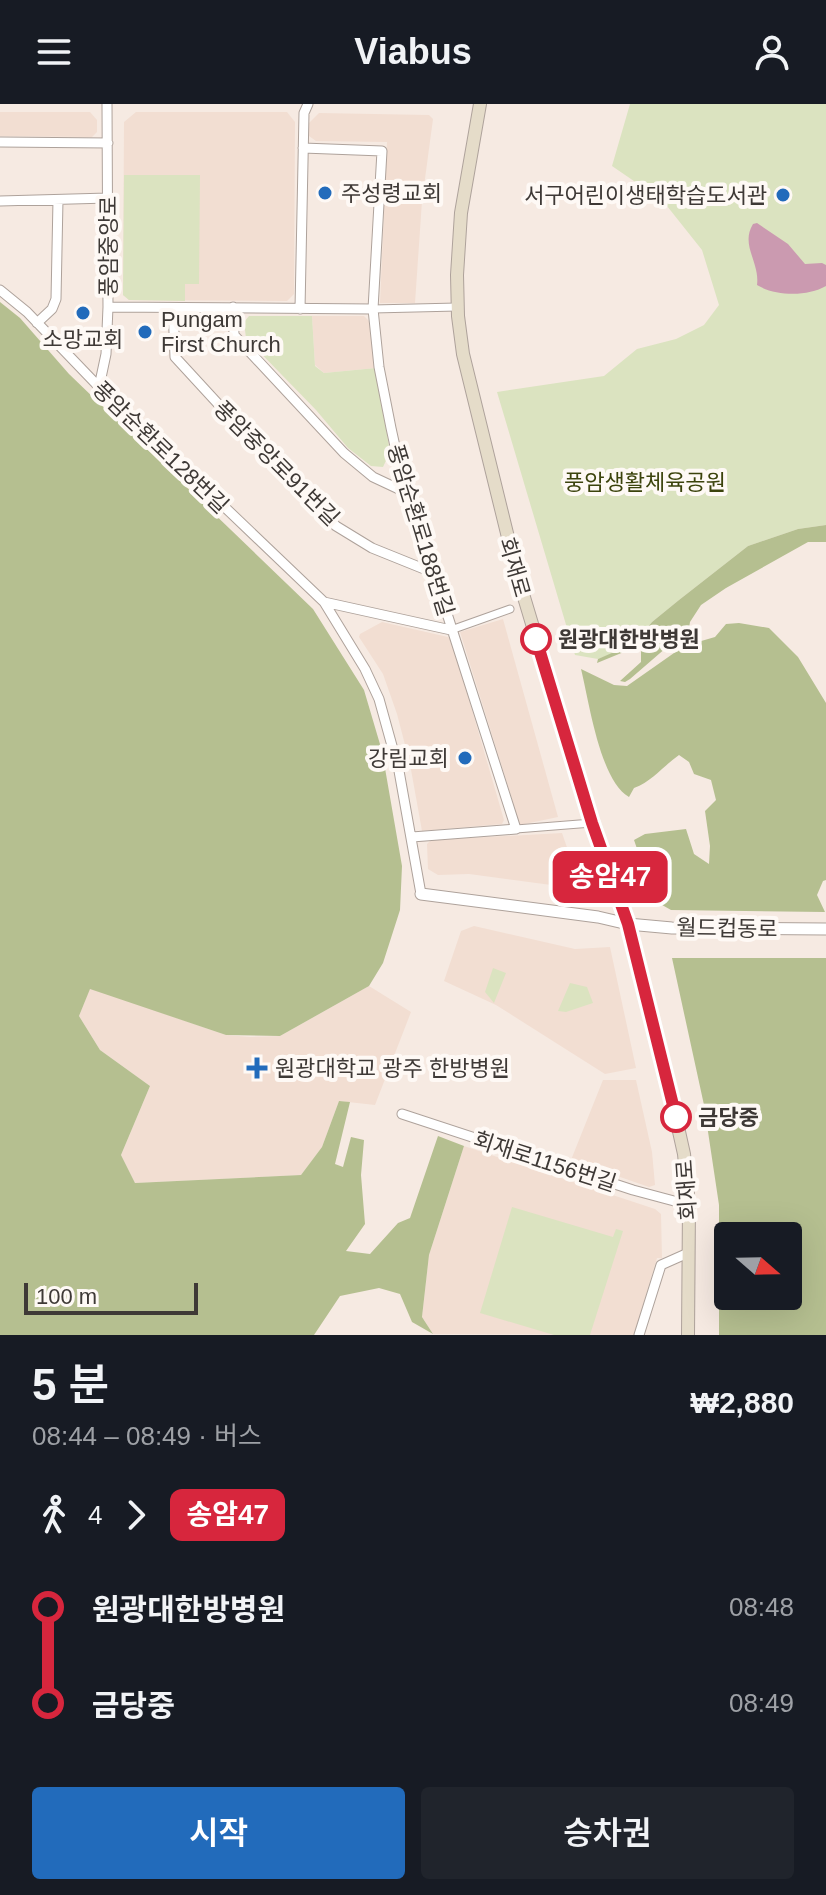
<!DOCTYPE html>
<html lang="ko">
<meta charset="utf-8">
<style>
body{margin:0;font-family:Arial,"Noto Sans KR",sans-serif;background:#20242c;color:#f1f3f6;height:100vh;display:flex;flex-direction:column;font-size:30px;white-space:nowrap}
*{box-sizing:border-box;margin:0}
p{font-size:26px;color:#9ea1a6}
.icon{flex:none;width:44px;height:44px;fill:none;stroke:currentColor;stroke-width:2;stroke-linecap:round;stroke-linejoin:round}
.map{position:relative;height:1231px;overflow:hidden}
.details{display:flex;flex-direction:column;background:#171b24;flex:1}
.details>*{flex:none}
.badge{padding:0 16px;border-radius:12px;font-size:28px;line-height:52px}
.needle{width:52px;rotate:110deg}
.controls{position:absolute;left:714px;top:1118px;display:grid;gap:16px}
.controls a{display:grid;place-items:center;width:88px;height:88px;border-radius:8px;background:#171b24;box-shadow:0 8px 32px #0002;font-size:40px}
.scale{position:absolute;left:24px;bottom:20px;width:174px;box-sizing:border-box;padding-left:8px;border:4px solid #3e3936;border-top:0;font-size:22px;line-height:28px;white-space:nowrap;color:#3e3936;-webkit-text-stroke:6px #fef9f5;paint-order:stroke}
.map>.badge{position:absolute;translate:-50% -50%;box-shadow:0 0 0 4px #fff}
.legs{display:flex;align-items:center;gap:12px;height:88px;padding:0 32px;font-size:26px}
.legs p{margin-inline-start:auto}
.headline{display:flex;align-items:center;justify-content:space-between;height:136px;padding:0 32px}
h1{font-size:44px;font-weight:600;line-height:60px}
.action{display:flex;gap:16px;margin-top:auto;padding:16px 32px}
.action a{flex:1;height:92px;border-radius:8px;background:#226bbb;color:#fff;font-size:32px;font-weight:600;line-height:92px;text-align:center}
.action a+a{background:#20242c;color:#f1f3f6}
ul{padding:0 32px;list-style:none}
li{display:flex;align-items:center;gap:28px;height:96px;font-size:30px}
li i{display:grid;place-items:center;width:12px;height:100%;margin:0 10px;background:currentColor}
li i::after{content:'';width:20px;height:20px;margin:-10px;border:6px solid;border-radius:50%;background:#171b24}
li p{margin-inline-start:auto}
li:first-child i{background:linear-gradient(#0000 50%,currentColor 0)}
li:last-child i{background:linear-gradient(currentColor 50%,#0000 0)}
header{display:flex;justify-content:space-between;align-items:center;height:104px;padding:0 32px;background:#171b24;font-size:36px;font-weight:600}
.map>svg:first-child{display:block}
</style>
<header><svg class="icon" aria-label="menu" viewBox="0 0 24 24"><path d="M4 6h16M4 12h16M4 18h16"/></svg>Viabus<svg class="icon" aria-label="person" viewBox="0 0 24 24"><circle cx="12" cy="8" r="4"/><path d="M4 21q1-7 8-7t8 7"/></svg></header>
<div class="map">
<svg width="826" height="1231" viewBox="0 0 826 1231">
<rect width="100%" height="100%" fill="#f6eae2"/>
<path fill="#f2ded2" d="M0 8H90L97 16V28L92 33 0 32Z
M136 8H287L295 18 294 190 287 197 129 196 123 191 124 18Z
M319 9 429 11 433 15 422 97 415 199H380L387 38 316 37 309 32V19Z
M312 212H364L369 217 376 264 324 269 315 261Z
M503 515 558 713 520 721 460 528Z
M382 518 448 533 452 537 504 716 502 720 422 727 410 660 397 610 383 570 359 533 360 530Z
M562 729 579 778 574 784 469 770 438 771 428 765 427 740 431 736Z
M474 822 575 845 610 843 636 964 605 970 496 901 444 877 461 827Z
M369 882 411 908 375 1001 339 997 322 1043 301 1071 135 1079 121 1051 150 982 100 946 79 912 90 884 226 931 250 933 280 932Z
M603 976H636L652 1048 655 1081 649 1083 571 1056Z
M464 1042 655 1105 661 1110 662 1154H657L634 1231 433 1230 422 1213 429 1151Z"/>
<path fill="#dbe3c0" d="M630 0H826V421L798 425 748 442 679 496 652 518 635 539 623 546 598 555 575 551 497 288 604 272 637 245 676 235 704 221 719 201 702 146 663 97 612 62Z
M124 71H200L199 180H185V197L129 196 123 191Z
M249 212H312L315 262 324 269 376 264 390 348 383 363 371 362 348 344 316 306 246 234 244 218Z
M493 864 506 869 494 899 485 888Z
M570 879 587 883 593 899 566 908 558 907Z
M512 1103 613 1133 616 1125 623 1127 590 1231H554L480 1209Z"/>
<path fill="#b5bf90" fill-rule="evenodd" d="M0 198 20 214 69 270 313 505 364 586 382 647 402 762 400 806 383 859 369 882 280 932 226 931 90 885 79 912 100 946 150 982 121 1051 135 1079 301 1071 322 1043 339 997 350 998 335 1060 343 1063 351 1033 364 1036 361 1071 365 1120 346 1147 370 1150 398 1119 410 1114 438 1032 464 1042 429 1151 422 1213 433 1230 412 1218 400 1190 379 1184 340 1192 314 1231H0Z
M826 421V438H808L726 484 701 501 690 518 689 524 630 575 625 578 620 577 641 558V544L636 543 597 559 598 555 635 539 652 518 679 496 748 442 798 425Z
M739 519 769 524 798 553 826 599V776L823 777 817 791 825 808 671 806 655 797 634 736 645 730 686 725 694 750 709 760 710 742 705 707 716 696 711 676 694 670 689 658 679 651C663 662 653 677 634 684L629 693C600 677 589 597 581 565L614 581 627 582 684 542 715 533 726 520Z
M672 854H826V1231H719V1101L704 1001ZM728 1132H788V1192H728Z"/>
<path fill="#cb9ab0" d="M757 119 788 140 805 160 822 159 826 161V182C807 193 775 192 757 181 760 158 740 141 753 120Z"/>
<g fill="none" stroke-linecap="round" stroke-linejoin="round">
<g stroke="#aea29b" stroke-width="9">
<path id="pedestrian" d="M373 205 457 203
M451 526 510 505
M516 725 592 719"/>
</g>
<g stroke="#aea29b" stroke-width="11">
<path id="minor" d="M0 38 108 39
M303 44 382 47 373 205 379 263 391 324 405 388 434 469 516 725 412 733
M0 97 108 94
M0 186 27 208 99 283 324 498 365 565 379 595 399 667 421 790
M108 203 373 205
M233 203 234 231 344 349 373 373 405 388
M173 204 175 253 267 353 336 422 372 444 434 469
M300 205 304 9 308 0
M37 219 52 205 56 195 58 96
M99 283 106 250 108 203 107 0
M324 498 451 526
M402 1010 633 1086 689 1101
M639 1231 661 1161 688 1149"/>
</g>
<g stroke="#aea29b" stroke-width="13">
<path id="tertiary" d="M421 790 598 813 628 820 672 824 826 825"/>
</g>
<g stroke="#aea29b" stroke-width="14">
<path id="secondary" d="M480 0 461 109 457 171 458 212 463 250 517 470 592 719 628 820 664 960 684 1050 689 1101 688 1231"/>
</g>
<use href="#pedestrian" stroke="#fff" stroke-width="7"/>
<use href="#minor" stroke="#fff" stroke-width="9"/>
<use href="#tertiary" stroke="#fff" stroke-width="11"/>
<use href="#secondary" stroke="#e5dcc9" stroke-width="12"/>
</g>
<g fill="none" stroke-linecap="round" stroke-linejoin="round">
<g stroke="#fff" stroke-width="18">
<path id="line-1" d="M536 535 592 719 628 820 676 1013"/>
</g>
<use href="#line-1" stroke="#d7263d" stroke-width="12"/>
</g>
<g fill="#226bbb" stroke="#fef9f5" stroke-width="3">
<circle cx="325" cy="89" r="8"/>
<circle cx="783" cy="91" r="8"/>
<circle cx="83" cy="209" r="8"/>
<circle cx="145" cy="228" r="8"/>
<circle cx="465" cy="654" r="8"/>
<path d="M253 952h8v8h8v8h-8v8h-8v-8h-8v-8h8z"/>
</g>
<g fill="#fff" stroke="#d7263d" stroke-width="4">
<circle cx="536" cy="535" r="14"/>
<circle cx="676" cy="1013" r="14"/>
</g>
<g text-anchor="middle" stroke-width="8" stroke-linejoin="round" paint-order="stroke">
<g font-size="22" fill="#3e3936" stroke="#fef9f5" text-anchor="start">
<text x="341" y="97">주성령교회</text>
<text x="767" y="99" text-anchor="end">서구어린이생태학습도서관</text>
<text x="161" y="223">Pungam<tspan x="161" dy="25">First Church</tspan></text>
<text x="83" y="243" text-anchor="middle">소망교회</text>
<text x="449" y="662" text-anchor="end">강림교회</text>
<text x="275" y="972">원광대학교 광주 한방병원</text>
</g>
<g font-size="22" fill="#3e3936" stroke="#fef9f5">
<text transform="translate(108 142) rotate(-90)" y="8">풍암중앙로</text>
<text transform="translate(161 343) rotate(44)" y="8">풍암순환로128번길</text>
<text transform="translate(277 359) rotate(45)" y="8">풍암중앙로91번길</text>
<text transform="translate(421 426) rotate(73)" y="8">풍암순환로188번길</text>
<text transform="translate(515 463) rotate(74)" y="8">회재로</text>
<text transform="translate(727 824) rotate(1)" y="8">월드컵동로</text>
<text transform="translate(545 1057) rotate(18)" y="8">회재로1156번길</text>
<text transform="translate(686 1086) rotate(-94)" y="8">회재로</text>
</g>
<g font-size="22" fill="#3b430c" stroke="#fef9f5">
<text x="645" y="386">풍암생활체육공원</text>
</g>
<g font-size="22" font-weight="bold" fill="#3e3936" stroke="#fef9f5" text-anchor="start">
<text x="558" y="543">원광대한방병원</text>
<text x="698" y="1021">금당중</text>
</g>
</g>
</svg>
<div class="controls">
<a><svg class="needle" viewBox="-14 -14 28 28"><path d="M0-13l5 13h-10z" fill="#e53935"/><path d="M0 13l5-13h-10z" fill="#9ea1a6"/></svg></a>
</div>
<div class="scale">100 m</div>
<b class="badge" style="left:610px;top:773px;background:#d7263d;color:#fff">송암47</b>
</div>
<section class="details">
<div class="headline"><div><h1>5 분</h1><p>08:44 – 08:49 · 버스</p></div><b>₩2,880</b></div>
<div class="legs"><svg class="icon" aria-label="walk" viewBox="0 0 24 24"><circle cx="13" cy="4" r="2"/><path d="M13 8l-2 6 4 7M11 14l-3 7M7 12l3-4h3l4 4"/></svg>4<svg class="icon" aria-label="forward" viewBox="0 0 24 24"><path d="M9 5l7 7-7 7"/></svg><b class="badge" style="background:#d7263d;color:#fff">송암47</b></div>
<ul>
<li><i style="color:#d7263d"></i><b>원광대한방병원</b><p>08:48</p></li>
<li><i style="color:#d7263d"></i><b>금당중</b><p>08:49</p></li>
</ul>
<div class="action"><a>시작</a><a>승차권</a></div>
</section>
